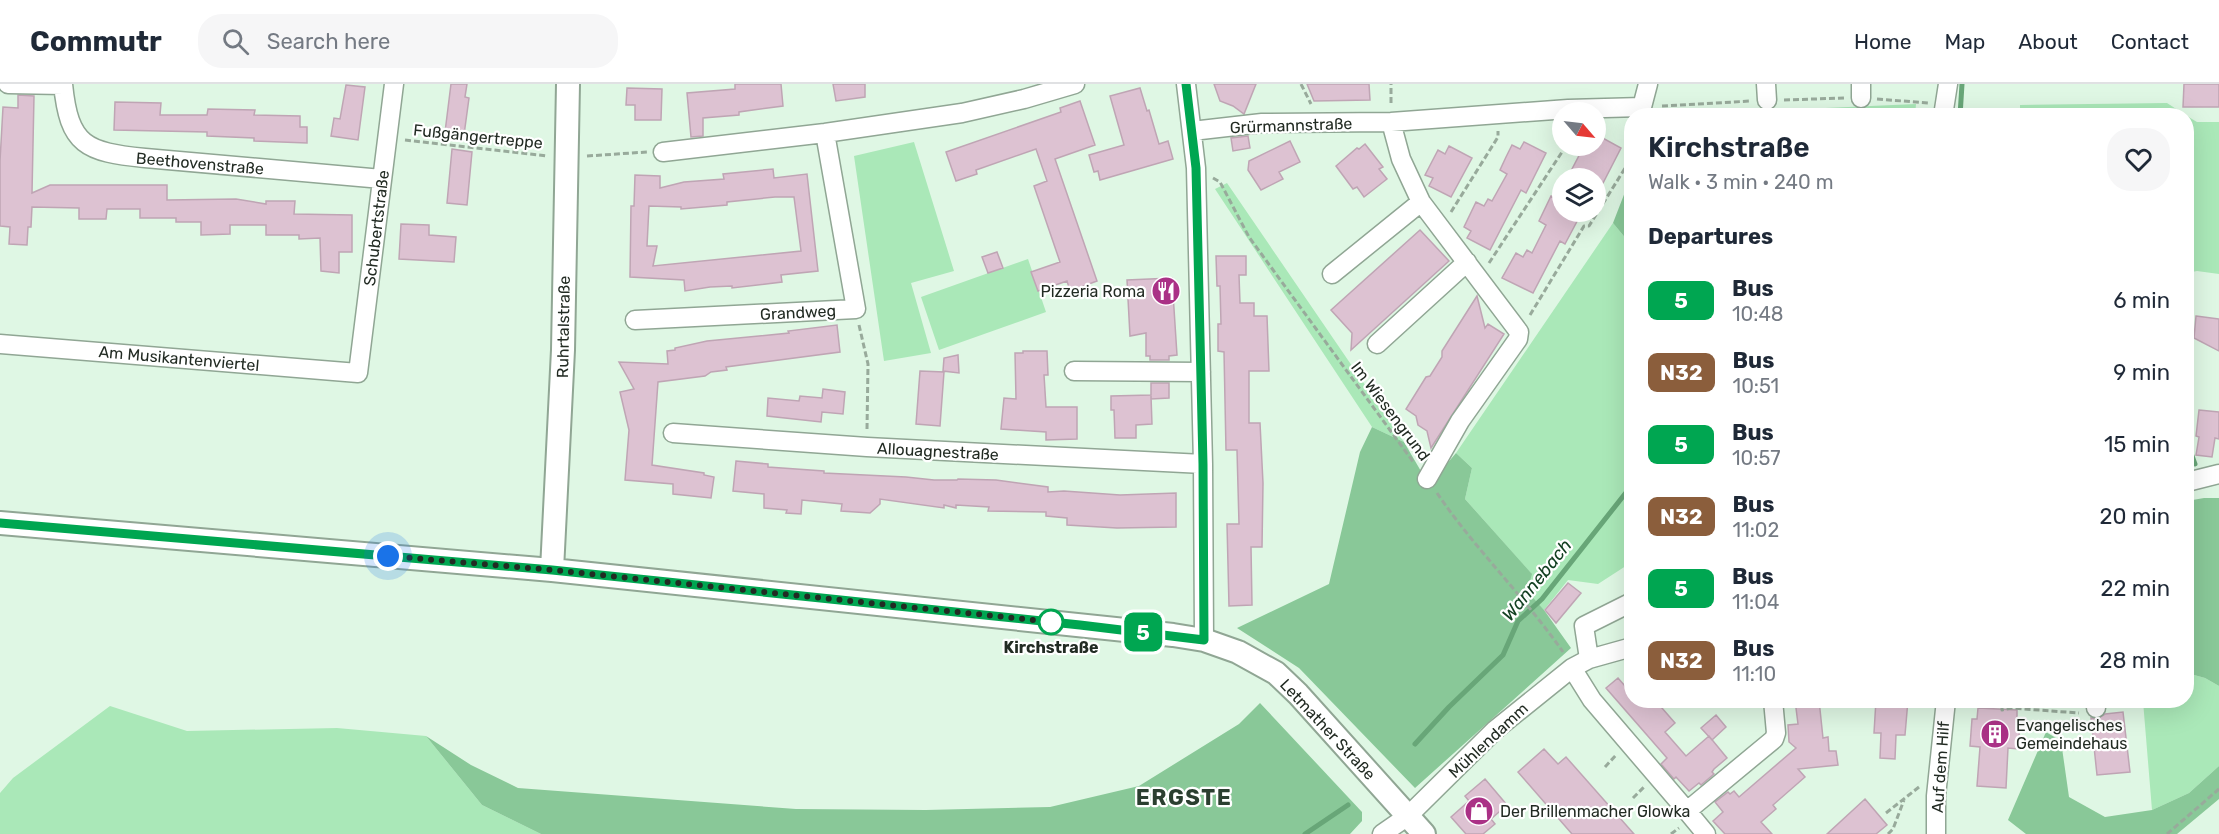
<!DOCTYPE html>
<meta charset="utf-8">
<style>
body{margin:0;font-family:Rubik,sans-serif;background:#f6f6f7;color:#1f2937;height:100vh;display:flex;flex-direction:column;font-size:22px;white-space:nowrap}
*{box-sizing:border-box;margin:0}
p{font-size:20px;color:#747a83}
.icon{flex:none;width:33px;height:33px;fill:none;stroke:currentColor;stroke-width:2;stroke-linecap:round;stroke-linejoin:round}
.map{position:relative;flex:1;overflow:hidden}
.side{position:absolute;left:1624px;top:24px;width:570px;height:600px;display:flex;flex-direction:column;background:#fff;border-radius:24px;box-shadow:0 6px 24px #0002}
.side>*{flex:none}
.badge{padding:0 12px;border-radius:9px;font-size:21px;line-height:39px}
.needle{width:39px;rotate:118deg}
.buttons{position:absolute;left:1552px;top:18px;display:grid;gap:12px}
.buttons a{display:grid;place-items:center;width:54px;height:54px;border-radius:50%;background:#fff;box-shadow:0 6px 24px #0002;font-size:30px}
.you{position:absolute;width:30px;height:30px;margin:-15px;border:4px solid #fff;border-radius:50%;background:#1a73e8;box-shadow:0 0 0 9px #1a73e833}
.map>.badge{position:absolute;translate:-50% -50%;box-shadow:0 0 0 3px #fff}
h2{padding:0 24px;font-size:22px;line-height:54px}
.round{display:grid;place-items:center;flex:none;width:63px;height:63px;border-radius:24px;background:#f6f6f7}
.headline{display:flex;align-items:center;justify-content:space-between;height:102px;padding:0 24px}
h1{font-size:28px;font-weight:600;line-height:45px}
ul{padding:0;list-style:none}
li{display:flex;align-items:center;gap:18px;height:72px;padding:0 24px}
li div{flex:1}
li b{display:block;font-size:22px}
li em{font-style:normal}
li .badge{min-width:66px;font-weight:700;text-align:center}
header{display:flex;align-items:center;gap:36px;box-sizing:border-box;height:84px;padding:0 30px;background:#fff;border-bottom:2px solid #e0e1e3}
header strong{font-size:28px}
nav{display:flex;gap:33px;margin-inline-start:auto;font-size:21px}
.search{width:420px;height:54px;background:#f6f6f7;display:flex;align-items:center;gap:15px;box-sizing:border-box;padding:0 21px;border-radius:24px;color:#747a83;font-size:22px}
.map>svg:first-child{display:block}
</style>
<header>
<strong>Commutr</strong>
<div class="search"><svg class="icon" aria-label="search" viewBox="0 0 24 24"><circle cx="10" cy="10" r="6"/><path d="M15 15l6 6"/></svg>Search here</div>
<nav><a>Home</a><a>Map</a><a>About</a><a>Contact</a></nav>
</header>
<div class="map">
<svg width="2219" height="750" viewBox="0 0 2219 750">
<rect width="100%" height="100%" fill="#dff7e4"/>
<path fill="#aae8b8" d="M2167 19 2187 32 2020 31V21Z
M1916 20 1915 32H1781L1780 26Z
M2187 32 2197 38H2219V190L2197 187 2187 189Z
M914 58 954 187 911 199 931 269 884 277 854 72Z
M1227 99 1404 358 1372 343 1215 105Z
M1613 139 1632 162V478L1598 500 1568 496 1544 526 1526 507 1531 489 1465 415 1472 384 1456 369Z
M1028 175 1046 228 939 266 921 213Z
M2187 589 2205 594 2219 602V682L2189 709 2152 726 2143 617 2187 616Z
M110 622 187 647 337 644 426 652 482 721 541 750H0V709L13 694Z"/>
<path fill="#89c898" d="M1632 90V162L1613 139Z
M1372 343 1404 358 1429 401 1456 369 1472 384 1465 415 1532 490 1527 507 1544 526 1571 564 1415 704 1299 584 1237 544 1329 500 1360 368Z
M2204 414H2219V602L2205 594 2187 589V417Z
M1260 619 1362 728V737L1350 750H541L482 721 426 652 471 681 518 704 796 725 926 726 1050 723 1139 702 1239 640Z
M2046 648 2061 657 2069 713 2105 733 2152 726 2189 709 2219 682V715L2177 750H2026L2008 736Z"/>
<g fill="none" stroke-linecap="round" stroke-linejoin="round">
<path stroke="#68a678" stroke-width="5" d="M1960 32 1962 0
M2187 358 2195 380
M1415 660 1449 623 1503 571 1518 537 1542 515 1632 401
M1305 750 1348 721"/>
</g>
<path fill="#ddc2d2" stroke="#bfa5b4" stroke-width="1.5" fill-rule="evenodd" d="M451 0H467L465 13 469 14 464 51 445 48Z
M735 0H781L783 22 739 28V31L703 34V52L691 53 687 9 735 5Z
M833 0H865V13L836 17Z
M1214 0H1256L1244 30 1233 22 1220 17Z
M1307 0H1369L1370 16 1314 17Z
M2184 0H2219V23H2183Z
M346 1 365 3 358 56 331 52 334 34 340 35Z
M627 4 662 5 661 36H635V21H626Z
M1140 4 1147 27 1149 26 1159 60 1168 57 1173 75 1100 96 1098 87 1094 88 1089 71 1124 61 1110 12Z
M18 11 34 12 32 109 50 101H167V116L236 115 266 120V117H295L294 130 352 131V168H339V189L321 187 320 154 299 155V151H266V141H230V150L201 151V138H176V134H140V125H107L106 135H79V124L32 123 31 143H28L27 161 9 160 10 143 0 142V77L3 23 18 24Z
M1080 17 1095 61 1055 75 1097 197 1070 207 1067 197 1038 207 1031 188 1060 178 1034 102 1047 97 1036 65 976 86 977 90 956 97 946 68 1061 28 1060 24Z
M115 18 161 19 160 31H207L208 25 255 26 254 31 300 32V43H307V59L254 57V54L207 52V48L114 46Z
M1248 52 1250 64 1233 67 1231 54Z
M1599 52 1621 64 1601 103 1596 100V94H1586L1571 87 1584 62H1596Z
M1290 57 1300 78 1279 88 1283 95 1261 106 1248 86 1249 77Z
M1524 58 1546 69 1526 109 1521 106 1490 166 1467 154 1471 147 1464 143 1476 118 1484 122 1488 115 1492 117 1507 90 1500 86 1506 73 1512 61 1520 65Z
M1365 60 1383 83 1379 85 1387 95 1364 113 1357 103 1353 105 1336 82 1357 64 1359 65Z
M1449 62 1472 74 1451 113 1429 102 1433 94 1425 91 1438 66 1445 70Z
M452 65 472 68 467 121 447 119Z
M773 85 774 94 807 90 818 187 781 191 782 198 732 204V202L710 203 685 207 684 196 630 193 631 122H634L635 91 660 92V104L684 98 724 95 723 90ZM775 113H794L801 167 653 182 657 162H647L649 122 681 123V125L727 121V118Z
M1551 112 1563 118V128H1582L1565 160 1560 157 1533 209 1502 194 1516 169 1523 173 1527 166 1532 169 1546 141 1539 137Z
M401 140 429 141V151L456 153 454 178 399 175Z
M1420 146 1449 177 1351 266 1352 249 1331 226Z
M997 168 1003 184 988 189 982 173Z
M1216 172H1246V191H1239L1240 219H1254V232H1267L1269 287H1249V339H1260L1263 399 1262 463H1251L1252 521 1229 522 1227 440H1239L1237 366H1226L1224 268 1218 267V240H1221L1220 202H1217Z
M1172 194 1177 271 1169 272V276H1150V272H1146V249L1130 252 1127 196Z
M1477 212 1485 244 1488 240 1504 250 1431 364 1427 347 1418 341 1416 332 1406 325 1426 293 1430 292 1442 273V267Z
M2196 232 2219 235V267L2194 254Z
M837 241 840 268 726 283 727 286 711 288 705 292 658 298 652 381 704 389V391L714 393 711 414 673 410V400L625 396 629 346 620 308 634 305 619 278 668 280 667 267 675 266V264L707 257 789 249 788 247Z
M1023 267H1047L1048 291H1044L1046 323H1077V355L1046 356V348L1001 345 1004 314 1016 315 1015 269H1023Z
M958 271 959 289 943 287 944 274Z
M920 287 944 288 940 342 916 340Z
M1151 299H1169V314L1151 315V312L1152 340 1136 341V354H1115L1114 326H1111V312L1151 311Z
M823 305 845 308 843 330 822 328 821 338 767 332 768 314 799 317 800 312 822 314Z
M2199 326 2219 328V355L2215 354 2212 373 2196 371 2199 353 2196 352Z
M736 377 768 380V383L824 387V389L906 393 934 396H957L958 395 996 396 1048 403V408L1064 407 1120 411 1176 409V443L1117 444 1067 441V434L1046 432V428L988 427 989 423 956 421V424L944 421V424L880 415V420L870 429 841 427 842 420 802 416 801 430 786 429 787 426 764 424V410L733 407Z
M1568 499 1581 509 1556 539 1545 526Z
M1618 594 1632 610V616H1655L1675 639 1665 648 1686 672 1709 652 1727 674 1714 685 1712 688 1714 690 1701 701 1699 699 1689 707 1676 693 1674 695 1661 680 1667 674 1606 604Z
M1795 616H1819L1823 654 1828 653 1829 667H1836L1838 681 1798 685 1805 693 1773 721 1776 725 1761 738 1772 750H1725L1713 737 1723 728 1715 718 1728 708 1730 710 1734 707 1739 713 1796 664 1789 658 1788 641 1798 640Z
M1876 616H1908L1905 651H1896L1895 675 1880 674 1881 649H1874Z
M1978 624 2017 626V637L2020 638 2018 665 2008 664 2006 704 1977 702 1980 663 1970 662 1972 635H1977Z
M2123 628 2130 688 2097 691 2091 634 2097 635 2105 630Z
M1716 631 1726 643 1712 656 1701 644Z
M1544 665 1558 680 1566 673 1634 750H1572L1518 688Z
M1485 695 1507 721 1491 735 1495 740 1483 750H1466L1451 733 1469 717 1465 712Z
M1865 715 1887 741 1876 750H1827Z"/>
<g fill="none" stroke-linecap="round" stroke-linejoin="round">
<g stroke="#90a694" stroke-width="21">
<path id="minor" d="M8 0 63 1
M63 0C69 62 86 68 145 74L382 95
M1186 0 1196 84 1203 380 1204 556
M1766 0 1767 16
M1861 0V14
M1943 32 1948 0
M1391 38 1401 75 1421 118 1519 248 1518 255 1460 337 1427 395
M1192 47 1262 39 1391 38 1568 25 1642 23 1648 0
M663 68 825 49 962 29 1024 15 1075 0
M1332 190 1421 118
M635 236 856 225 825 49
M0 260 358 289 394 0
M1377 260 1467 178
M1074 287 1201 288
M673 349 867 363 1203 380
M2187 398 2219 390
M1589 575 1584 542 1632 518
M1572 584 1592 616 1687 727 1774 655 1776 649 1773 616
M2096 624V616
M1687 727 1706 750
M1382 750 1408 732 1495 646 1572 584 1589 575 1632 563
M1936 750V712L1946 616"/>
</g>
<g stroke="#90a694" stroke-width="26">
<path id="major" d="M0 439 552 486 1173 551 1204 556 1238 568 1276 589 1298 610 1424 750
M552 486 563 266 568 0"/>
</g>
<path stroke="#98aa9b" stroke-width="3" stroke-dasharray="6 3" stroke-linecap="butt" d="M1301 0 1311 20
M1877 15 1928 19
M1784 16 1844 14
M1391 19V0
M1662 22 1751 17
M405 56 548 72
M587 72 647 68
M1213 94 1220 98 1249 153 1414 379
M1451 128 1498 53V47
M1489 179 1566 62
M1530 231 1584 142H1589L1632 73
M859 241 868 280 867 345
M1437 409C1475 465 1524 512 1563 568
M1964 619 1989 622V618L2002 619V626L2011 624 2079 629
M1605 683 1617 670
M1633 714 1644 703
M1886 729 1919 703
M1671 750 1679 744
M1888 750 1893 745 1904 716
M2167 750 2219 705"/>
<use href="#minor" stroke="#fff" stroke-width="18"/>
<use href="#major" stroke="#fff" stroke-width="22"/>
</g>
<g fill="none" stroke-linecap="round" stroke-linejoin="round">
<g stroke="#fff" stroke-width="14">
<path id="line" d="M0 439 552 486 1080 541 1204 556 1203 380 1196 84 1186 0"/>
</g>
<use href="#line" stroke="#00a651" stroke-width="9"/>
<path stroke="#222b23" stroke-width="6" stroke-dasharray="0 10.8" d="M388 472 552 486 1053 538H1051"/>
</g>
<defs>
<g id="restaurant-disc" transform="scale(1.5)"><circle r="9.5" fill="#aa3186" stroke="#fff"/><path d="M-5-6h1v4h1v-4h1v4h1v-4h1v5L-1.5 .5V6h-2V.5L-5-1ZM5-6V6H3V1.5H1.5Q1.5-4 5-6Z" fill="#fff"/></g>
<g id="building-disc" transform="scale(1.5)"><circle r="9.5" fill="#aa3186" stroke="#fff"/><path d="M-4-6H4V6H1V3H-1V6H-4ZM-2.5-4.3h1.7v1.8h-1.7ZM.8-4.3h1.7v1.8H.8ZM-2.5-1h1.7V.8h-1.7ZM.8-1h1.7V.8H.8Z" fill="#fff"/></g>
<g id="shop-disc" transform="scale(1.5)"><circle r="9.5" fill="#aa3186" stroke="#fff"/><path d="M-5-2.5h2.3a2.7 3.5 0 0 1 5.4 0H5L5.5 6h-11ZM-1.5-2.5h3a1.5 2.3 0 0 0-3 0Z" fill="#fff"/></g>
</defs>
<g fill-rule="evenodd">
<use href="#restaurant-disc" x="1166" y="207"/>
<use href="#building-disc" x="1995" y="650"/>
<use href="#shop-disc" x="1479" y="727"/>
</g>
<circle fill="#fff" stroke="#00a651" stroke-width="3" cx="1051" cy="538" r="12"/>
<g text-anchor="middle" stroke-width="4.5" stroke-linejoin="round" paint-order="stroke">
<g font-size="16" fill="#222b23" stroke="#fff">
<text transform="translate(1291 41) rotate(-2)" y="6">Grürmannstraße</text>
<text transform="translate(478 52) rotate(6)" y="6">Fußgängertreppe</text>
<text transform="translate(200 79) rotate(5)" y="6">Beethovenstraße</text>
<text transform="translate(376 144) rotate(-83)" y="6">Schubertstraße</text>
<text transform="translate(798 228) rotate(-3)" y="6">Grandweg</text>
<text transform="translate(563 243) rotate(-89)" y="6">Ruhrtalstraße</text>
<text transform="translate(179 274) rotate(5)" y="6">Am Musikantenviertel</text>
<text transform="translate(1391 327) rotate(53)" y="6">Im Wiesengrund</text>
<text transform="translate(938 367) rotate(3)" y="6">Allouagnestraße</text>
<text transform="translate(1328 645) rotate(47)" y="6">Letmather Straße</text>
<text transform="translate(1488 656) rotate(-43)" y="6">Mühlendamm</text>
<text transform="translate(1940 683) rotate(-86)" y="6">Auf dem Hilf</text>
</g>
<g font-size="16" fill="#222b23" stroke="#fff" text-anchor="start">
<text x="1145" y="213" text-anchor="end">Pizzeria Roma</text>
<text x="2016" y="647">Evangelisches<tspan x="2016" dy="18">Gemeindehaus</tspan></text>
<text x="1500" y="733">Der Brillenmacher Glowka</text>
</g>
<g font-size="16" font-weight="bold" fill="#222b23" stroke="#fff">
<text x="1051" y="569">Kirchstraße</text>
</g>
<g font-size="18" font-style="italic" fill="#134122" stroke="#fff">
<text transform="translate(1537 496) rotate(-51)" y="6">Wannebach</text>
</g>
<g font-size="22" font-weight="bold" letter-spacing="1.5" fill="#2b3f30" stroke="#fff">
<text x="1184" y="721">ERGSTE</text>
</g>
</g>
</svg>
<div class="buttons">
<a><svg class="needle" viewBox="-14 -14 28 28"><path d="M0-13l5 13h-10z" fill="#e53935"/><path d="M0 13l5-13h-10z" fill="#747a83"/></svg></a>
<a><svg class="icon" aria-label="layers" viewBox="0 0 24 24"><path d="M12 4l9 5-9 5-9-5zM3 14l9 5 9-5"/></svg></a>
</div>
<div class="you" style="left:388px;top:472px"></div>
<b class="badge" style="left:1143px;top:548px;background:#00a651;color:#fff">5</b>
<section class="side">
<div class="headline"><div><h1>Kirchstraße</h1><p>Walk · 3 min · 240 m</p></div><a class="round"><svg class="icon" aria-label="heart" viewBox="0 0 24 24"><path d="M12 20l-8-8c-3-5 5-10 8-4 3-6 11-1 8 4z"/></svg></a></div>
<h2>Departures</h2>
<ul>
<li><span class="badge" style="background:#00a651;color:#fff">5</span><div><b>Bus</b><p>10:48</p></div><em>6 min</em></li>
<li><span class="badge" style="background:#8b5e3c;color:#fff">N32</span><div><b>Bus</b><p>10:51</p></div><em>9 min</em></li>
<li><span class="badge" style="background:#00a651;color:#fff">5</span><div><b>Bus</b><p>10:57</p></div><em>15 min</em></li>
<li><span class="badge" style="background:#8b5e3c;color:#fff">N32</span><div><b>Bus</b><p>11:02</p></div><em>20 min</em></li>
<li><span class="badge" style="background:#00a651;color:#fff">5</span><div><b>Bus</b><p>11:04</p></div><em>22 min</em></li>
<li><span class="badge" style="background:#8b5e3c;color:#fff">N32</span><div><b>Bus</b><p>11:10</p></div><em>28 min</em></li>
</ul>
</section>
</div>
